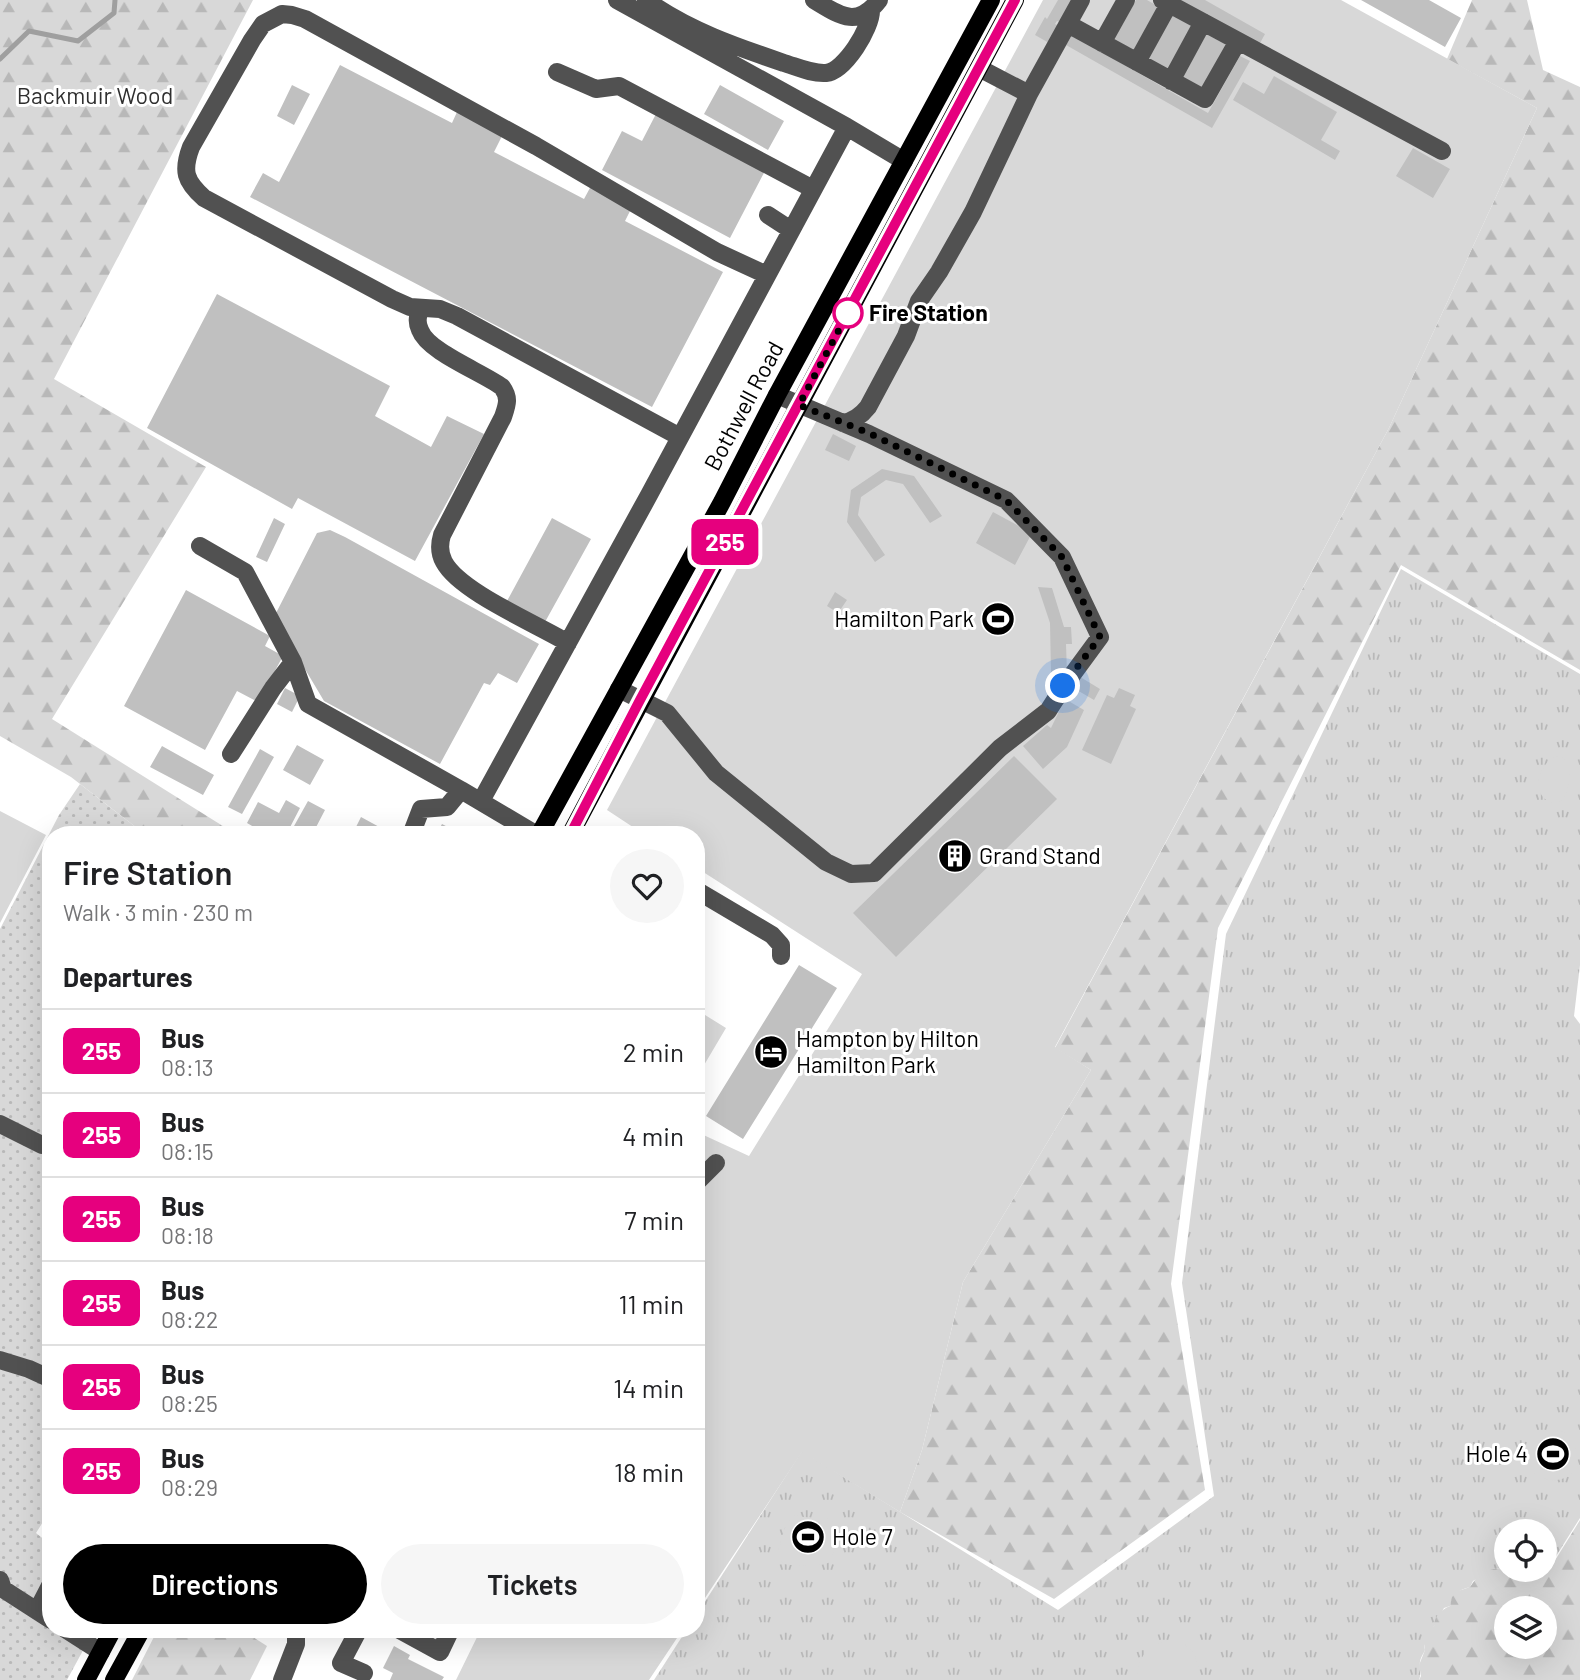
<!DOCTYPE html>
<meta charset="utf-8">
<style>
body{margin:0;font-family:Barlow,sans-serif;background:#f6f6f6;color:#202124;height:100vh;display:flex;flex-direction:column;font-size:26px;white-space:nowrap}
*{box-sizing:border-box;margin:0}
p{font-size:23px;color:#757577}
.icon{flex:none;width:38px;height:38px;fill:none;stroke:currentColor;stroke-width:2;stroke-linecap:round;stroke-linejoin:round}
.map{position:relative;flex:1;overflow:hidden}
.details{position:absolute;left:42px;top:826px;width:663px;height:812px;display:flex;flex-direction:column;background:#fff;border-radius:28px;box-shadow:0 7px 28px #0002}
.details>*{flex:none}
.badge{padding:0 14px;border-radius:10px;font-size:24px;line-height:46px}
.fabs{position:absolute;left:1494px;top:1519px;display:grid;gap:14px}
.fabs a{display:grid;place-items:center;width:63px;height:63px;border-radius:50%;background:#fff;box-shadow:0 7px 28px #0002;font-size:35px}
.you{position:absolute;width:35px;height:35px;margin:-18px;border:5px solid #fff;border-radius:50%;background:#1a73e8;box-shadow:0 0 0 10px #1a73e833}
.map>.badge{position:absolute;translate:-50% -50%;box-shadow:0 0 0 4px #fff}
h2{padding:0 21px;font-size:26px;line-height:63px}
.round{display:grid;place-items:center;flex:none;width:74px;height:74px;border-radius:37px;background:#f6f6f6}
.headline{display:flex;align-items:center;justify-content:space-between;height:119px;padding:0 21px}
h1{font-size:33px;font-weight:600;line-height:52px}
.action{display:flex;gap:14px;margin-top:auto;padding:14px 21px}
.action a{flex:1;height:80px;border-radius:42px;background:#000;color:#fff;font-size:28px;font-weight:600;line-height:80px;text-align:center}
.action a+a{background:#f6f6f6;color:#202124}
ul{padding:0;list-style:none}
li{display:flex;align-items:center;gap:21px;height:84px;padding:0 21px;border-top:2px solid #e0e0e0}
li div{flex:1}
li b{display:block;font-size:26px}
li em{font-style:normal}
li .badge{min-width:77px;font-weight:700;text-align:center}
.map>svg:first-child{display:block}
</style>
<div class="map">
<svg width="1580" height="1680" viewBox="0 0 1580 1680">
<defs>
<pattern id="grass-tufts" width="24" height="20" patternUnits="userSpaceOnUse" patternTransform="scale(1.75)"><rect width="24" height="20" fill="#d8d8d8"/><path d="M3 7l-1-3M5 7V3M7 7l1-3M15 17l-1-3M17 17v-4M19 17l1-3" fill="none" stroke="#b8b8b8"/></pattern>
<pattern id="forest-firs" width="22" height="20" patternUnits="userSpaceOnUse" patternTransform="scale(1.75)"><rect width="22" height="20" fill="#d8d8d8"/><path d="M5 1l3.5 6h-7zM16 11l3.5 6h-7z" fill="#b8b8b8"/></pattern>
<pattern id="park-dots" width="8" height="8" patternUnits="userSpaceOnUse" patternTransform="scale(1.75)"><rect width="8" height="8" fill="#d8d8d8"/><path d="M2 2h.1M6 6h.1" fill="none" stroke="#b8b8b8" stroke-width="1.8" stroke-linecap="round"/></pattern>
</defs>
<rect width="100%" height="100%" fill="#fff"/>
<path fill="url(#grass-tufts)" d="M1401 569 1580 674V965L1574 1016 1580 1024V1518L1553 1561H1545V1531H1507V1568L1493 1569 1473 1581 1470 1587C1458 1590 1453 1594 1450 1606L1444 1608 1424 1645 1425 1650C1424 1653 1422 1655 1421 1658 1418 1665 1422 1673 1419 1680H654L687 1629H696L697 1614 802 1451 1058 1610 1214 1496 1182 1283 1226 934Z"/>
<path fill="url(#forest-firs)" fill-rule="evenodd" d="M0 0H253L54 379 206 467 52 719 226 828 187 835H146L71 777 0 736Z
M1472 0H1527L1543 70 1580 87V670L1401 565 1218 928 1171 1284 1205 1490 1054 1599 900 1512 922 1450 963 1282 1091 1070 1055 1048 1389 428 1537 108 1447 59Z
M1580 1520V1680H1419L1421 1676 1419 1665 1425 1650 1423 1638 1431 1627H1434C1434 1616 1441 1610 1450 1606L1452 1597 1458 1591 1470 1587 1479 1574 1493 1569 1507 1568V1570H1545V1561L1554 1562ZM1507 1608H1545V1647H1507Z
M158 1629H240L267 1646 250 1680H132Z"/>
<path fill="url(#park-dots)" d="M80 784 146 835H51V1362L48 1366 51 1368V1509L36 1533 51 1545V1585L37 1610 51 1620V1629H65L87 1643 67 1680H0V929L59 815Z"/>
<path fill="#d8d8d8" d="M1043 0H1341L1537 108 1389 428 1055 1047 1091 1070 963 1282 922 1450 900 1512 802 1452 697 1610V1132L749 1156 862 974 697 868 696 835H645L607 810Z
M1558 756C1580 760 1567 823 1543 797 1532 785 1543 759 1558 756Z
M0 811 46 835 0 923Z
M697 1010 726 1028 697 1077Z
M1551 1429C1557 1430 1562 1430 1567 1434 1575 1441 1580 1459 1576 1469 1567 1483 1543 1484 1533 1471 1524 1460 1528 1440 1541 1433 1544 1431 1548 1430 1551 1429Z
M795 1515 808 1518H827L832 1521C836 1531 837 1556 828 1563 823 1566 789 1566 784 1564 782 1563 781 1561 780 1560 776 1554 780 1545 782 1538 784 1529 787 1521 795 1515Z
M481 1629H683L649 1680H456Z
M1173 1639C1195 1647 1197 1657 1201 1680H1138C1137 1654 1149 1645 1173 1639Z"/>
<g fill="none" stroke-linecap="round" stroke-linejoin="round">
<path stroke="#9f9f9f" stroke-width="5" d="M0 59 29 31 78 41 114 13 115 0"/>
</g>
<path fill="#c0c0c0" d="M1058 0H1072L1060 22 1057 21 1055 24 1059 26 1049 43 1035 35 1045 17 1047 19Z
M1136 0H1147L1159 7 1135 51 1114 39Z
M1180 0H1205L1265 34 1259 45Z
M1361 0H1429L1461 18 1445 47Z
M1172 15 1193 26 1168 71 1147 59Z
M1206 34 1228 45 1203 90 1182 78Z
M1072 35 1208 113 1240 56 1250 61 1212 128 1066 45Z
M340 65 452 123 457 112 502 136 494 152 584 199 591 186 632 207 625 221 723 272 652 407 250 197 263 173 279 182Z
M1274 76 1337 112 1321 140 1340 151 1335 160 1233 100 1243 82 1264 94Z
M292 85 310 94 294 125 277 116Z
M720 85 784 121 768 150 704 114Z
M657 112 766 169 730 238 602 170 622 131 642 141Z
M1413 148 1450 169 1433 198 1396 176Z
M217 294 390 386 375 416 431 447 447 416 484 434 415 561 298 498 292 509 147 428Z
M833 434 856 446 849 461 825 450Z
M882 469 914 476 942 516 930 523 903 484 886 480 861 497 858 515 885 555 875 562 847 522 851 490Z
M993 512 1032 533 1015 565 976 543Z
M274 518 285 524 267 562 256 557Z
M552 518 591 539 545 622 507 601Z
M330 530 345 537 539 644 517 683 498 673 490 685 484 683 440 764 324 701 274 617 317 533Z
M1038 587 1052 588 1064 627H1071L1072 644H1066L1067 673H1051L1050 623Z
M186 590 270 636 265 646 283 656 258 702 237 691 205 750 124 706Z
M835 592 847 600 838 613 827 606Z
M1077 675 1100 689 1094 700 1070 686Z
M285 688 300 696 292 712 277 704Z
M1119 688 1135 695 1130 706 1136 709 1111 764 1082 750 1107 695 1114 698Z
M1065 699 1084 710 1067 747 1043 769 1023 746 1047 725 1051 728Z
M297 745 324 760 310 785 283 770Z
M162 746 214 775 203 795 150 767Z
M260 749 274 757 242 814 228 807Z
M1014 756 1057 799 896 957 853 913Z
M286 800 300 808 286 835H268L247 823 258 802 279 813Z
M308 801 325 810 313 833 317 835H289Z
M361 817 394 835H352Z
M442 824 463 835H436Z
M799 965 837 988 743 1139 706 1116Z
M424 1629H443L438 1640 423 1632Z
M394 1646 410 1655 408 1659 444 1677 442 1680H390L393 1673 383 1668Z"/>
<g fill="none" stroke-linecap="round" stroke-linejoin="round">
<path stroke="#515151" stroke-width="18" d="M617 0 847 127
M646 0C687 30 737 47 784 63 797 67 812 74 826 73 845 71 871 28 871 11
M814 0C839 15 857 29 879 0
M1162 0 1442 151
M1068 24 1205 99 1238 41
M1102 43 1126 0
M1137 62 1169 4
M557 72 596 89 619 86 813 189
M1171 81 1203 22
M1029 94 1081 0
M768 215 791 230
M420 308C418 316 416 322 420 330 428 352 482 372 502 387 510 398 507 405 503 417L442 535C439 545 439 553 444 562 460 592 537 624 568 643
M843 423C854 421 861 416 868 407L906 336 919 301 939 272 973 212 1029 94 979 68
M680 437 457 316 440 309 410 307 392 299 204 198C185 181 182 171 191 147L252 40 263 24 282 14 292 15 305 19 536 146 717 252 767 275
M200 546 245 572 293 662 308 704 461 790 537 835
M619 689 667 713 716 773 826 862 851 874 874 873 1000 748 1048 711 1064 686 1100 637 1062 557 1006 500 869 434 777 395
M231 754 273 688 293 662
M481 801 649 495 847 127 904 161
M411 835 421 809 447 807 461 790
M696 890 772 935 781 945V956
M0 1124 42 1145
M696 1183 716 1163
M0 1360 29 1369 51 1379
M0 1580 3 1589 51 1620
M37 1611 51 1584
M65 1629 101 1652
M359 1629 341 1663 364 1673
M398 1629 440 1652 451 1629
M282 1680 296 1644V1629"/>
<path stroke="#000" stroke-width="18" d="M539 835 722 502 777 395 991 0
M570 835 1015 0
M86 1680 113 1629
M114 1680 142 1629"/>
</g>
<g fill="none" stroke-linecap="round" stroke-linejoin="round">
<g stroke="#fff" stroke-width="16">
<path id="line" d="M570 835 640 700 1015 0"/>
</g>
<use href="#line" stroke="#e6007e" stroke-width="10"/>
<path stroke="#000" stroke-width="7" stroke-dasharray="0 12.6" d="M848 313 849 311 799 405 869 433 1006 500 1062 557 1100 637 1063 686"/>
</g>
<defs>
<g id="stadium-disc" transform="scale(1.75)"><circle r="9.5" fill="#000" stroke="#fff"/><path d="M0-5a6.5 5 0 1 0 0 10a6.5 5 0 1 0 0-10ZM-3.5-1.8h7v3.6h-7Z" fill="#fff"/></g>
<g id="building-disc" transform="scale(1.75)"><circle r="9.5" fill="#000" stroke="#fff"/><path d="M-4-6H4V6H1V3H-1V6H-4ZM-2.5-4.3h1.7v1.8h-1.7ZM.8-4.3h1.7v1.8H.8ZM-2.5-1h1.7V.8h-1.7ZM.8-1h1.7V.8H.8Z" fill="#fff"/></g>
<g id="hotel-disc" transform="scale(1.75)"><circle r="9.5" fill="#000" stroke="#fff"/><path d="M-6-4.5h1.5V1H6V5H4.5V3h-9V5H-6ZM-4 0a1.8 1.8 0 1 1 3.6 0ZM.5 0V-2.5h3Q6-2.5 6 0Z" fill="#fff"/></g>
</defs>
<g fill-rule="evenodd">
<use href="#stadium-disc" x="998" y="619"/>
<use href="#building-disc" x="955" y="856"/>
<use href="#hotel-disc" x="771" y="1052"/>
<use href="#stadium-disc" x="1553" y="1454"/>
<use href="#stadium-disc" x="808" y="1537"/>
</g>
<circle fill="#fff" stroke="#e6007e" stroke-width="3.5" cx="848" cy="313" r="14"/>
<g text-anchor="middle" stroke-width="6" stroke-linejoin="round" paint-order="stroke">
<g font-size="23" fill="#2f2f2f" stroke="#fff">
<text x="95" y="104">Backmuir Wood</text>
</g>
<g font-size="23" font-weight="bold" fill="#000" stroke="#fff" text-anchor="start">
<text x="869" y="321">Fire Station</text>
</g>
<g font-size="23" fill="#000" stroke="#fff">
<text transform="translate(744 406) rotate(-62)" y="8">Bothwell Road</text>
</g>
<g font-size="23" fill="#000" stroke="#fff" text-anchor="start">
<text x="974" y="627" text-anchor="end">Hamilton Park</text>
<text x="979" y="864">Grand Stand</text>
<text x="796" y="1047">Hampton by Hilton<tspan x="796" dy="26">Hamilton Park</tspan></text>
<text x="1528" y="1462" text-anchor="end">Hole 4</text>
<text x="832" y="1545">Hole 7</text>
</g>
</g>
</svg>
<div class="fabs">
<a><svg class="icon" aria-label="locate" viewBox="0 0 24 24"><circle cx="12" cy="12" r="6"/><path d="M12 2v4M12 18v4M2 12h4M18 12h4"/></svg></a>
<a><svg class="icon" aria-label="layers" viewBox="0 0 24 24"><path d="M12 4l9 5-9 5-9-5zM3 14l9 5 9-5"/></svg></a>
</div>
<div class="you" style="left:1063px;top:686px"></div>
<b class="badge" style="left:725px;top:542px;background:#e6007e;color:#fff">255</b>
<section class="details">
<div class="headline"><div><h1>Fire Station</h1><p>Walk · 3 min · 230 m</p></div><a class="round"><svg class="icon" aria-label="heart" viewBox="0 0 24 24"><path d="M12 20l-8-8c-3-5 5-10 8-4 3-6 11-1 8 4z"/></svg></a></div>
<h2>Departures</h2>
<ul>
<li><span class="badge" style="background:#e6007e;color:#fff">255</span><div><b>Bus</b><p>08:13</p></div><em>2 min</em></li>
<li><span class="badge" style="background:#e6007e;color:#fff">255</span><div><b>Bus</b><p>08:15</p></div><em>4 min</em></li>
<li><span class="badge" style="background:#e6007e;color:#fff">255</span><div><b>Bus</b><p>08:18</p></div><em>7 min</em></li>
<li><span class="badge" style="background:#e6007e;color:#fff">255</span><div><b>Bus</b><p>08:22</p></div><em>11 min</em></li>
<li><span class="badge" style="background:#e6007e;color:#fff">255</span><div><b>Bus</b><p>08:25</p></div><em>14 min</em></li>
<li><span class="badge" style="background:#e6007e;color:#fff">255</span><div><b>Bus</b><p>08:29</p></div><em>18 min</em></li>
</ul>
<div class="action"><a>Directions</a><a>Tickets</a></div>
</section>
</div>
